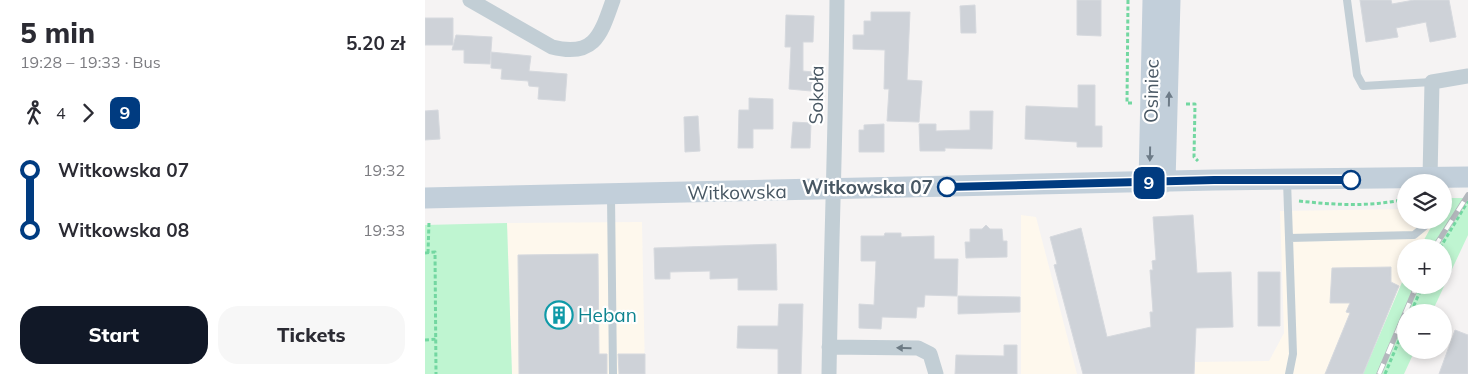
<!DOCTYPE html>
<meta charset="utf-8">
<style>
body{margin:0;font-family:Mulish,sans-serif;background:#f7f7f7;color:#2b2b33;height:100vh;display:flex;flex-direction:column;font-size:19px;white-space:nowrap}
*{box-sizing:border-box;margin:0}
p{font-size:16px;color:#7c7c81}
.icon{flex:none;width:28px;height:28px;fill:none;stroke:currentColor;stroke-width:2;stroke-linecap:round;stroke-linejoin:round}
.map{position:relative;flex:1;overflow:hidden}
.details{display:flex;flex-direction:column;background:#fff;width:425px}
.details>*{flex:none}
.badge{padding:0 10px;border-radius:8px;font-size:18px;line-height:32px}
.buttons{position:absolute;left:972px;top:174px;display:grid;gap:10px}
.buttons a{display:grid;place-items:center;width:55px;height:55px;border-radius:50%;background:#fff;box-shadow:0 2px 8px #0003;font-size:25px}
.map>.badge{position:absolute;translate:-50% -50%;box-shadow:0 0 0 2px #fff}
.legs{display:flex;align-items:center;gap:8px;height:55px;padding:0 20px;font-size:16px}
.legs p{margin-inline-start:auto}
.overview{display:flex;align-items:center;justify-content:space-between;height:85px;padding:0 20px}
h1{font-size:28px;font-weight:800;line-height:38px}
.primary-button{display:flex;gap:10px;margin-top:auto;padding:10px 20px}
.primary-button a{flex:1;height:58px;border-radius:20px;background:#111827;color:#fff;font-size:20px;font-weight:800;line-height:58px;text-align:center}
.primary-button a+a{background:#f7f7f7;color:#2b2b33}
ul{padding:0 20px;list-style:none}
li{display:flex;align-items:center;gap:18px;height:60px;font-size:19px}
li i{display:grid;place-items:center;width:8px;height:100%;margin:0 6px;background:currentColor}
li i::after{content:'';width:12px;height:12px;margin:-6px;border:4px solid;border-radius:50%;background:#fff}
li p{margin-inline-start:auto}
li:first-child i{background:linear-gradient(#0000 50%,currentColor 0)}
li:last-child i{background:linear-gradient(currentColor 50%,#0000 0)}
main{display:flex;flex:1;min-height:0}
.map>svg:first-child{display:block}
</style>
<main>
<section class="details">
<div class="overview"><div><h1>5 min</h1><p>19:28 – 19:33 · Bus</p></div><b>5.20 zł</b></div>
<div class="legs"><svg class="icon" aria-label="walk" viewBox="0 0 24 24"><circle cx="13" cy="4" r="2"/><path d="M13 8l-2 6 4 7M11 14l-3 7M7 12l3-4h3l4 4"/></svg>4<svg class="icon" aria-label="forward" viewBox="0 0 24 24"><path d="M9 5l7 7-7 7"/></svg><b class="badge" style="background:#003b80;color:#fff">9</b></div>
<ul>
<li><i style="color:#003b80"></i><b>Witkowska 07</b><p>19:32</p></li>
<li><i style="color:#003b80"></i><b>Witkowska 08</b><p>19:33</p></li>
</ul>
<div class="primary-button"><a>Start</a><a>Tickets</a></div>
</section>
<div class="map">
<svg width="1043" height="374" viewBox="0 0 1043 374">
<rect width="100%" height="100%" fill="#f5f3f3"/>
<path fill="#fef8ed" d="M981 209V220H1011L995 247 981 248V272L938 374H746L770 373V362L844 361 859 333 855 211Z
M596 215 611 217 652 374H596Z
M217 222 220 374H87L82 223Z"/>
<path fill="#bff5d1" d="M1019 198H1043V235L1007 312H981V350H990L979 374H938L981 273V285H1019V248L995 247 1010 220H1019Z
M82 223 87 374H0V225Z"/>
<path fill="#ced2d8" stroke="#d6d9de" d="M652 0H676V36L652 35Z
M935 0H966L967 4 989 0H1024L1031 37 1005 42 1001 22 971 28 973 37 941 42Z
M550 5 551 33H536L535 6Z
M446 12H485L482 80 497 81 494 122 462 121 464 89H459L460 50 428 49V35H439V21H446Z
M361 15 389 16 388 42H378V71L388 72 386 91 364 89 366 47H360Z
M0 18H28V45H0Z
M31 35 67 37 65 64 39 63V50H27Z
M66 52 106 56 104 71 142 74 140 101 113 99 114 87 104 86 103 81 76 79 77 69 66 68Z
M653 85H670V126H677V147H652V142L600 139 601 106 653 108Z
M324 98 348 99V129H328V148H313L314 110H324Z
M13 110 15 139 0 140V111Z
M545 111H568L567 149 520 148V151H495L494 124H511V131L545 130Z
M273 116 275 151 260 152 259 117Z
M368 122 386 123 385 148H366Z
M459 124V152H434V130H439V125Z
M768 215 772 273 806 272 808 327 771 328 769 374H658L629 265 632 264 625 237 656 228 682 337 726 327 725 312H728L725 270H728L727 261 731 260 728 217Z
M561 225 565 229H577L578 241H582V257L541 258 540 242H545V229H557Z
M460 233H476V237L509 236V259H533L532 296 500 295 499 307H492L491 318 457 317 456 329 434 328V304L449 305 451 261H436V236H459Z
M351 244 352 290H313V278L285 279V271L245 272V279H230L229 248Z
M173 254 174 354H182V374H94L93 255Z
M966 267V282L974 286 938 374H900L925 313 921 312 925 303H905L907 268Z
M833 272H855V326H833Z
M533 296 595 297V312L533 314Z
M354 304H378L376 374H353V349L312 348 313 326H353Z
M1030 330 1043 335V374H1014Z
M579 345H592V374H530L531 355 579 356Z
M193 354H220V374H194Z"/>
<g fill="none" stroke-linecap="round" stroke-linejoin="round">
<path stroke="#73d7a1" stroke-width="3" stroke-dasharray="4 2.5" stroke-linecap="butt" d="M703 0 702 103H707
M761 104H770L769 157 773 161
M874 201C910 205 946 207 981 199
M1015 248 1043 201
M0 253 10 252 11 374
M3 253 4 222
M986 312 998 285
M0 340 12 339
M960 374 981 324"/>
<path stroke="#c2ced5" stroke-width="8" d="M922 0 932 75 938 86 1007 82
M862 181 864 238 989 235 1000 226 1002 220
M186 196 188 374
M864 238 868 354 864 374"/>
<path stroke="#c2ced5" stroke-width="15" d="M45 0 127 47C170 58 176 34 188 0
M1005 178 1007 82 1043 76
M404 347 493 348 505 354 511 374
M404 374C406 249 411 125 412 0"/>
<path stroke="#c2cfda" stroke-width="21" d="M740 182 745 0
M724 183 728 0
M0 198 789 180 1043 177"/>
<g stroke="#b4b8bd" stroke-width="5.5">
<path id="rail" d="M1009 248 1043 195
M954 374 992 285"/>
</g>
<use href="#rail" stroke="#fff" stroke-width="4" stroke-dasharray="11" stroke-linecap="butt"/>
</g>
<defs><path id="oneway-solid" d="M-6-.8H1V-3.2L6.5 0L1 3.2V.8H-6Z" transform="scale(1.25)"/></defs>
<g fill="#6d7b87">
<use href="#oneway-solid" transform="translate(744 99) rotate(-89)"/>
<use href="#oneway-solid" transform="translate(725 154) rotate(91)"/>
</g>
<use fill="#6d7b85" href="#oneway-solid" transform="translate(479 348) rotate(-179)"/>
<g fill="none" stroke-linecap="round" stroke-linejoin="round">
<g stroke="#fff" stroke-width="11">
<path id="line-1" d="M522 187 789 180H926"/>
</g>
<use href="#line-1" stroke="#003b80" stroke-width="8"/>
</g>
<defs>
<g id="building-ring" transform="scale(1.4375)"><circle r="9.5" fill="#fff" stroke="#0f9aa8" stroke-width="1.5"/><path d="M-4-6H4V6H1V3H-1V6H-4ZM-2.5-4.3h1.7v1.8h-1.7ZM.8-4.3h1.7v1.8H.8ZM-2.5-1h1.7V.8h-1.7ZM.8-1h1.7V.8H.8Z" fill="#0f9aa8"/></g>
</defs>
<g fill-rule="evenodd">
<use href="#building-ring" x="134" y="315"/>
</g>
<g fill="#fff" stroke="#003b80" stroke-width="2.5">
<circle cx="926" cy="180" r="9"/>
<circle cx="522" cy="187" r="9"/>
</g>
<g text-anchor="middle" stroke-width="4.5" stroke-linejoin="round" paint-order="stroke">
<g font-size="19" fill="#485763" stroke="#fff">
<text transform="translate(726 91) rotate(-89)" y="7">Osiniec</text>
<text transform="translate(391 95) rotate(-89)" y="7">Sokoła</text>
<text transform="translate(312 192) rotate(-1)" y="7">Witkowska</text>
</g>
<g font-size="19" font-weight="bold" fill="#485763" stroke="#fff" text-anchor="end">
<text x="508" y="194">Witkowska 07</text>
</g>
<g font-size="19" fill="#0d838f" stroke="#fff" text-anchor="start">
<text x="153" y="322">Heban</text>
</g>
</g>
</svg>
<div class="buttons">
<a><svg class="icon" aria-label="layers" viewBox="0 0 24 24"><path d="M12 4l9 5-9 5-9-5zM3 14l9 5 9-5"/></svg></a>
<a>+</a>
<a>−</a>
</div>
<b class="badge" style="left:724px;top:183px;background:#003b80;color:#fff">9</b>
</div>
</main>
